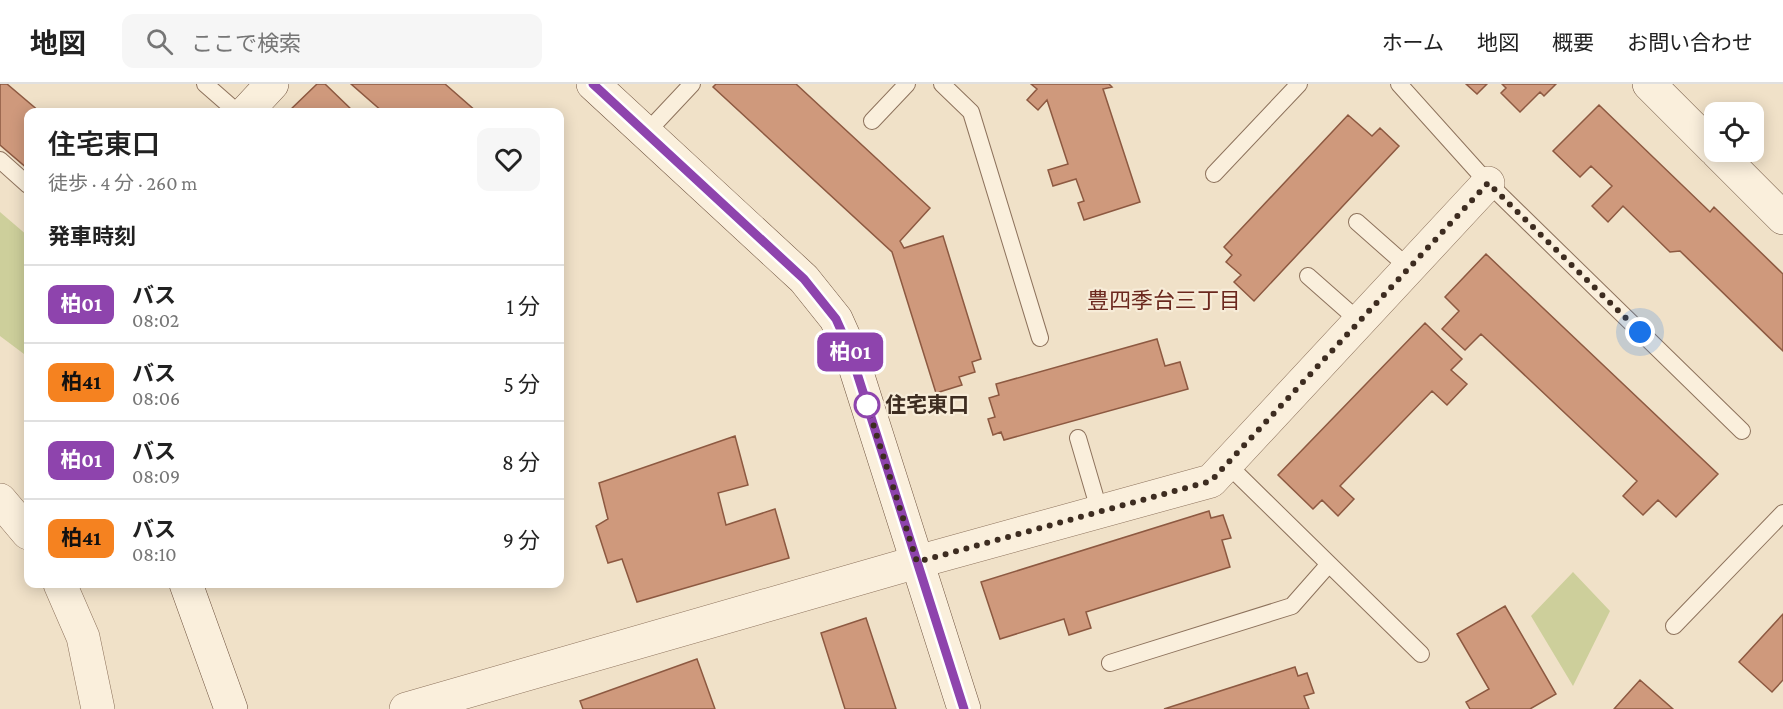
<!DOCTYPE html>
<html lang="ja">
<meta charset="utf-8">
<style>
body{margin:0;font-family:"Crimson Pro","Noto Sans JP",serif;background:#f6f6f6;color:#222;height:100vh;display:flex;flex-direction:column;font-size:22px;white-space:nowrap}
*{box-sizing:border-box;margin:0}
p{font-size:20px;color:#767676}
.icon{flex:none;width:33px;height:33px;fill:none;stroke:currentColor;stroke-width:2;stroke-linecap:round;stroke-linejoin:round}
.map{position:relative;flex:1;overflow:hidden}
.details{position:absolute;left:24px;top:24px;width:540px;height:480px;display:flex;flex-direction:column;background:#fff;border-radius:12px;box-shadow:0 3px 15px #0003}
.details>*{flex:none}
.badge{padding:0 12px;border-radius:9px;font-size:21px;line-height:39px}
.controls{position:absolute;left:1704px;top:18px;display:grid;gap:12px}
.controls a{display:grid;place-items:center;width:60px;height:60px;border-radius:12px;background:#fff;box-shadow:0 3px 15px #0003;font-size:30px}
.you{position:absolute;width:30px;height:30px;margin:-15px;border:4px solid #fff;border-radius:50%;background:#1a73e8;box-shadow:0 0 0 9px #1a73e833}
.map>.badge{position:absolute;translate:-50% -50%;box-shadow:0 0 0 3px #fff}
h2{padding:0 24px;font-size:22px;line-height:54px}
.round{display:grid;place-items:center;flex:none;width:63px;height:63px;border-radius:12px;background:#f6f6f6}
.overview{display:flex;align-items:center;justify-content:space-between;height:102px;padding:0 24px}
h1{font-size:28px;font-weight:600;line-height:45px}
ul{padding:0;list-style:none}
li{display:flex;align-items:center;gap:18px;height:78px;padding:0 24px;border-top:2px solid #e0e0e0}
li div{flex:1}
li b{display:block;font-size:22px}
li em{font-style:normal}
li .badge{min-width:66px;font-weight:700;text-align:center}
header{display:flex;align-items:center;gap:36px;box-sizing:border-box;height:84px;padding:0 30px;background:#fff;border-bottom:2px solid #e0e0e0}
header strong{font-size:28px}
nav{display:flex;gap:33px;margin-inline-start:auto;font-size:21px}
.search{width:420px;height:54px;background:#f6f6f6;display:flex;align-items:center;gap:15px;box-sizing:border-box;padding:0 21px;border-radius:12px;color:#767676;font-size:22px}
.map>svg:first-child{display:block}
</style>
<header>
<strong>地図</strong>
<div class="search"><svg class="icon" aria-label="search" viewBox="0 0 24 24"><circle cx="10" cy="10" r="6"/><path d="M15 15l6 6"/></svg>ここで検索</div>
<nav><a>ホーム</a><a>地図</a><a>概要</a><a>お問い合わせ</a></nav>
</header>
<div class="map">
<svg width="1783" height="625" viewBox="0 0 1783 625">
<rect width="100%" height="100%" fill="#f0e1c8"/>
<path fill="#cdcf9b" d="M0 128 28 152V273L0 252Z
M1573 488 1610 527 1573 602 1531 532Z"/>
<path fill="#cf997c" stroke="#8d5941" stroke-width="1.5" d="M0 0H7L40 28H28V85L0 61Z
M317 0H325L354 28H288Z
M351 0H445L477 28H383Z
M716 0H796L930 124 900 157 904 164 943 152 981 275 972 278 975 288 959 293 962 301 936 309 892 168 713 3Z
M1031 0H1109L1112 3 1103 5 1140 118 1084 136 1078 119 1084 117 1076 95 1053 102 1048 86 1068 80 1047 16 1038 26 1027 16 1037 5Z
M1466 0H1487L1477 10Z
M1502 0H1556L1544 12 1540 8 1520 28 1501 9 1506 4Z
M1599 21 1710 128 1714 123 1783 190V267L1680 167 1670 168 1623 122 1608 138 1592 122 1612 102 1591 82 1580 93 1553 67Z
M1348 31 1372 52 1380 44 1399 62 1254 217 1234 198 1241 191 1226 178 1232 171 1224 163Z
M1486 170 1718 390 1676 433 1658 416 1643 431 1623 412 1637 397 1481 250 1465 266 1442 245 1459 227 1445 213Z
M1425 239 1462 275 1451 286 1467 300 1447 321 1432 307 1340 402 1354 415 1338 432 1322 416 1313 425 1278 391Z
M1157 255 1165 282 1180 278 1188 305 1004 356 1001 348 993 351 988 335 995 333 989 314 999 311 996 300Z
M735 352 748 401 718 409 726 441 775 425 789 474 637 518 622 475 608 479 596 442 608 435 599 399Z
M1209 427 1211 434 1223 431 1231 454 1222 456 1230 483 1086 528 1091 544 1069 551 1064 535 1000 555 981 498Z
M1505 522 1556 610 1530 625H1470L1466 618 1489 605 1457 550Z
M1783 530V596L1772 608 1739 578Z
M866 534 896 625H845L821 549Z
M697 575 715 625H583L580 617Z
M1295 583 1298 592 1307 589 1314 609 1304 612 1309 625H1164Z
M1640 596 1673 625H1614Z"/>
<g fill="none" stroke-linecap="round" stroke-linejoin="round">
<g stroke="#8d725c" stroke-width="18">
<path id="lane" d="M205 0 237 28
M942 0 971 28 1040 254
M1399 0 1488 99 1742 347
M872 37 907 0
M646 49 692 0
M0 76 28 101
M1214 90 1299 0
M1357 138 1409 184
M1308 192 1359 237
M1078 354 1100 429
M1329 480 1421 570
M1674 542 1783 429
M1110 579 1292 522 1329 480 1227 380"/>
</g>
<g stroke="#8d725c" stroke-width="34">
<path id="street" d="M0 416 28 449
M60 500 83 553 98 625
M406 625 917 478 1211 397 1488 99"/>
</g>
<g stroke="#6f533f" stroke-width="34">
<path id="secondary" d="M593 0 804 195 836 235 849 264 964 625
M1649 0 1714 65
M246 28 272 0
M1717 68 1783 134
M186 500 231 625"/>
</g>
<use href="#lane" stroke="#faefdc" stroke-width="16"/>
<use href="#street" stroke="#faefdc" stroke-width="33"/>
<use href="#secondary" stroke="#faefdc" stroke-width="33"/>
</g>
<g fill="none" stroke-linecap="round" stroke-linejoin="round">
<g stroke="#fff" stroke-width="14">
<path id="line" d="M593 0 804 195 836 235 849 264 964 625"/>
</g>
<use href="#line" stroke="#8e44ad" stroke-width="9"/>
<path stroke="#3d2c20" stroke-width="6" stroke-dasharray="0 10.8" d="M867 321 917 478 1211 397 1488 99 1640 248"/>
</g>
<circle fill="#fff" stroke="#8e44ad" stroke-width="3" cx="867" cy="321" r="12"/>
<g text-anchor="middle" stroke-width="4.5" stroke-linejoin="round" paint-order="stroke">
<g font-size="21" font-weight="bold" fill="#3d2c20" stroke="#f7ecd8" text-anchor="start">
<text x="885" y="328">住宅東口</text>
</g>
<g font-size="22" fill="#6b281e" stroke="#f7ecd8">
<text x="1164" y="224">豊四季台三丁目</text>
</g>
</g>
</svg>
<div class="controls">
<a><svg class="icon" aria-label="locate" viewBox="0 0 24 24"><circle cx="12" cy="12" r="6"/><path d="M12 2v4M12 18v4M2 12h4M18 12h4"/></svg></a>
</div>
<div class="you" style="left:1640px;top:248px"></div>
<b class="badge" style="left:850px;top:268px;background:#8e44ad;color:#fff">柏01</b>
<section class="details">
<div class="overview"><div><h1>住宅東口</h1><p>徒歩 · 4 分 · 260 m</p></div><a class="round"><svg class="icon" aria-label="heart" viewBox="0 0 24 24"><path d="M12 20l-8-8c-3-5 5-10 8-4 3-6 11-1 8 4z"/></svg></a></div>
<h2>発車時刻</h2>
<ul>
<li><span class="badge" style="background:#8e44ad;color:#fff">柏01</span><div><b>バス</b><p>08:02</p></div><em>1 分</em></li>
<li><span class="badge" style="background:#f58220;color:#111">柏41</span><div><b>バス</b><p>08:06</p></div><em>5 分</em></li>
<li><span class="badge" style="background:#8e44ad;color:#fff">柏01</span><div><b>バス</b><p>08:09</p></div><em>8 分</em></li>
<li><span class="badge" style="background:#f58220;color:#111">柏41</span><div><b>バス</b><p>08:10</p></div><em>9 分</em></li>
</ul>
</section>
</div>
